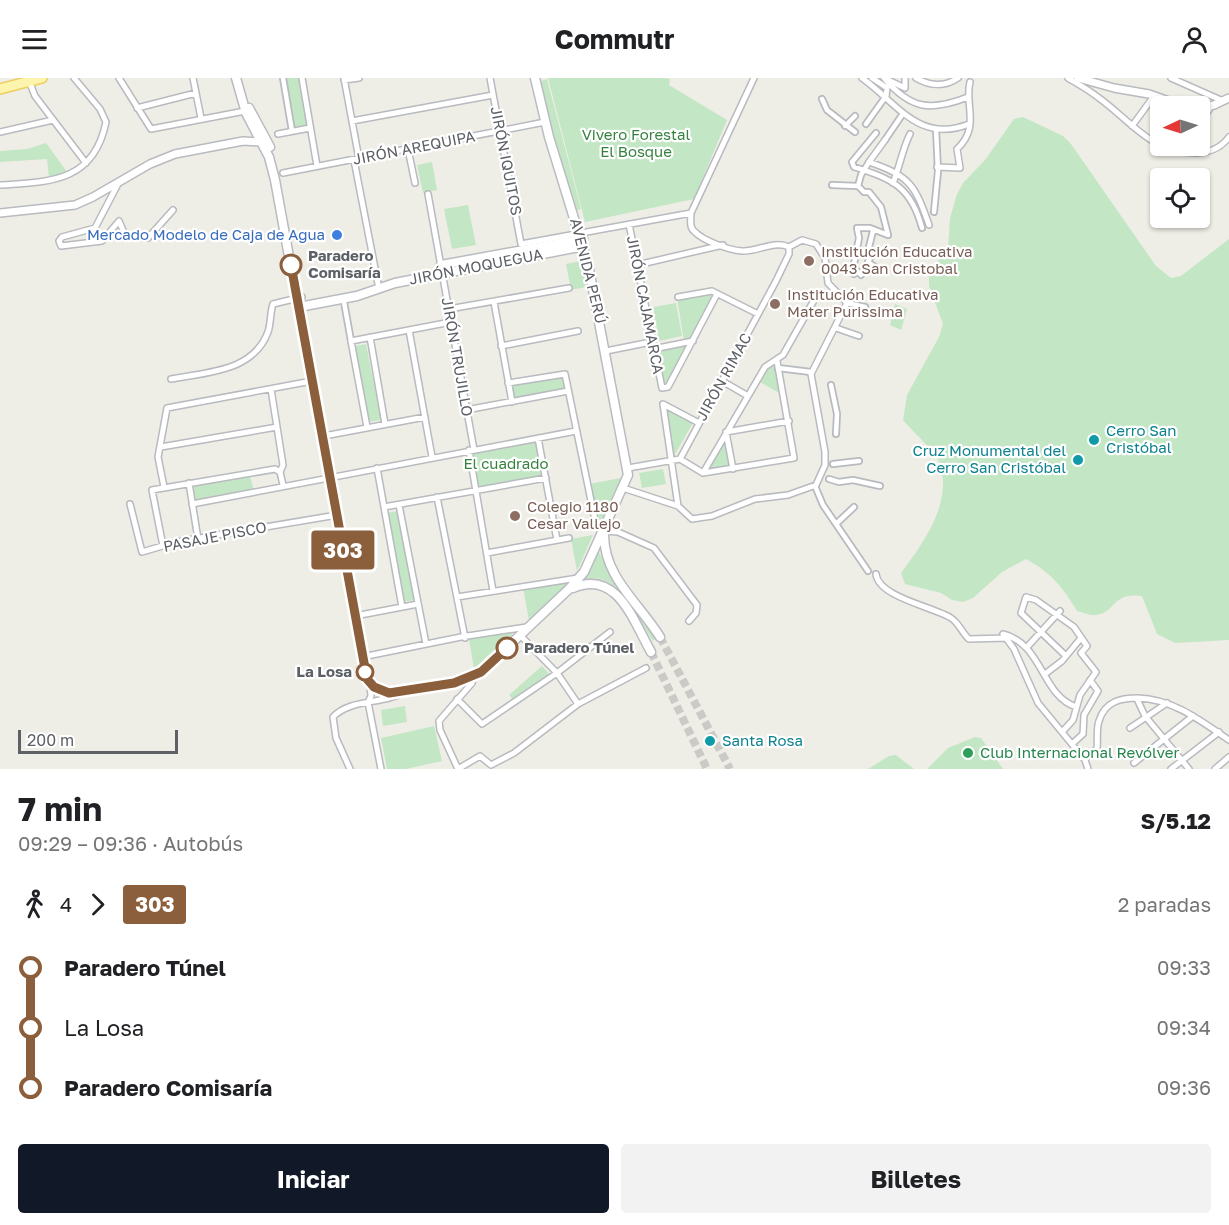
<!DOCTYPE html>
<html lang="es">
<meta charset="utf-8">
<style>
body{margin:0;font-family:"Golos Text",sans-serif;background:#f2f2f2;color:#202124;height:100vh;display:flex;flex-direction:column;font-size:22px;white-space:nowrap}
*{box-sizing:border-box;margin:0}
p{font-size:20px;color:#757577}
.icon{flex:none;width:33px;height:33px;fill:none;stroke:currentColor;stroke-width:2;stroke-linecap:round;stroke-linejoin:round}
.map{position:relative;height:691px;overflow:hidden}
.drawer{display:flex;flex-direction:column;background:#fff;flex:1}
.drawer>*{flex:none}
.badge{padding:0 12px;border-radius:4px;font-size:21px;line-height:39px}
.needle{width:39px;rotate:266deg}
.buttons{position:absolute;left:1150px;top:18px;display:grid;gap:12px}
.buttons a{display:grid;place-items:center;width:60px;height:60px;border-radius:6px;background:#fff;box-shadow:0 2px 4px #0004;font-size:30px}
.scale{position:absolute;left:18px;bottom:15px;width:160px;box-sizing:border-box;padding-left:6px;border:3px solid #5d6065;border-top:0;font-size:16px;line-height:21px;white-space:nowrap;color:#5d6065;-webkit-text-stroke:4px #fff;paint-order:stroke}
.map>.badge{position:absolute;translate:-50% -50%;box-shadow:0 0 0 3px #fff}
.legs{display:flex;align-items:center;gap:9px;height:66px;padding:0 18px;font-size:20px}
.legs p{margin-inline-start:auto}
.overview{display:flex;align-items:center;justify-content:space-between;height:102px;padding:0 18px}
h1{font-size:33px;font-weight:700;line-height:45px}
.cta{display:flex;gap:12px;margin-top:auto;padding:12px 18px}
.cta a{flex:1;height:69px;border-radius:6px;background:#111827;color:#fff;font-size:24px;font-weight:700;line-height:69px;text-align:center}
.cta a+a{background:#f2f2f2;color:#202124}
ul{padding:0 18px;list-style:none}
li{display:flex;align-items:center;gap:21px;height:60px;font-size:22px}
li i{display:grid;place-items:center;width:9px;height:100%;margin:0 8px;background:currentColor}
li i::after{content:'';width:15px;height:15px;margin:-8px;border:4px solid;border-radius:50%;background:#fff}
li p{margin-inline-start:auto}
li:first-child i{background:linear-gradient(#0000 50%,currentColor 0)}
li:last-child i{background:linear-gradient(currentColor 50%,#0000 0)}
header{display:flex;justify-content:space-between;align-items:center;height:78px;padding:0 18px;background:#fff;font-size:27px;font-weight:700}
.map>svg:first-child{display:block}
</style>
<header><svg class="icon" aria-label="menu" viewBox="0 0 24 24"><path d="M4 6h16M4 12h16M4 18h16"/></svg>Commutr<svg class="icon" aria-label="person" viewBox="0 0 24 24"><circle cx="12" cy="8" r="4"/><path d="M4 21q1-7 8-7t8 7"/></svg></header>
<div class="map">
<svg width="1229" height="691" viewBox="0 0 1229 691">
<rect width="100%" height="100%" fill="#efeee6"/>
<path fill="#c3e6c5" d="M284 0H301L309 49 292 52Z
M548 0H666L670 1 669 7 727 42 694 121 585 144Z
M547 1 581 131 577 132 551 48 541 3Z
M1023 39 1063 58 1071 66 1156 188 1171 200 1181 198 1229 161V562L1175 565 1157 556 1142 518C1111 514 1117 534 1096 537 1090 538 1082 534 1077 533 1063 509 1050 494 1026 481L1002 494 973 520 963 524 952 522 941 515 905 506 901 495C923 465 954 424 939 384 935 373 912 353 903 342L907 317 939 259 943 246 929 208V193L948 172 950 140 957 116 963 105 985 82 1014 41Z
M46 65 67 94 49 100 47 81 0 84V73L27 71Z
M432 84 437 112 423 115 417 87Z
M468 127 476 167 452 171 444 131Z
M581 183 586 209 571 212 566 186Z
M711 215 715 216 691 262 684 263 677 220Z
M676 225 682 258 659 263 653 229Z
M895 226 907 231 901 252 890 247Z
M366 266 381 342 368 344 355 268Z
M685 266 687 268 664 309 655 272Z
M776 286 783 317 760 304 768 290Z
M562 298 565 313 513 321 510 306Z
M666 330 693 345 674 378Z
M725 359 730 389 706 393Z
M535 361 541 398 477 410 471 373Z
M663 391 666 406 642 410 639 395Z
M250 398 254 413 194 423 191 408Z
M621 400 599 447 596 443 589 406Z
M398 433 414 522 401 524 386 435Z
M593 457 577 493 571 461Z
M599 474 614 504 657 558 653 563C636 538 618 490 582 502Z
M566 503 567 506 529 543 523 509Z
M511 553 512 557 474 591 469 561Z
M542 588 550 597 513 622 509 617Z
M405 628 407 644 383 648 381 632Z
M434 648 442 683 406 691H387L381 660Z
M975 659 981 660 1003 691H927L948 670Z
M896 677 914 691H868L889 678Z"/>
<g fill="none" stroke-linecap="round" stroke-linejoin="round">
<path stroke="#cacac6" stroke-width="8" stroke-dasharray="8 4" stroke-linecap="butt" d="M660 559 730 691
M651 574 707 691"/>
<g stroke="#b8babf" stroke-width="8">
<path id="pedestrian" d="M283 0 292 53
M822 21 827 32 855 54
M866 46 886 18
M845 48 855 38
M876 55 852 84 854 89C893 101 911 109 922 150
M885 62 902 37
M832 107 858 108 864 114H869L881 129 888 157 870 150H857L859 160 853 191 854 196 857 193 861 197
M858 108 861 97 869 84
M934 134 938 93 936 51
M873 153 867 177 871 178 868 184 875 189
M344 224 351 263
M847 225 865 229
M836 250 859 258
M778 290 811 294
M831 307 837 336 836 356
M833 386 859 383
M829 401 839 404 853 402 880 408
M815 408 823 427 868 493
M836 446 854 429"/>
</g>
<g stroke="#b8babf" stroke-width="8">
<path id="minor" d="M119 0 151 51 245 33
M193 0 201 40
M302 0 317 88
M344 0 359 81
M490 0 521 166 691 135
M754 0 691 135C691 141 689 149 694 153 703 163 729 172 742 173 757 174 774 162 789 169
M862 0C897 25 919 66 969 46
M872 0 887 10 886 18
M884 0C910 31 930 34 968 19
M916 0C930 8 945 9 958 0
M1068 0C1078 6 1089 12 1099 20 1132 44 1152 76 1197 75 1211 74 1221 70 1229 59
M1171 0 1223 23
M886 1 905 10V0
M344 2 359 0
M29 3 35 18 86 85
M137 30 196 15
M352 43 493 17
M1200 47 1211 28
M1132 48 1154 18
M0 54 53 42
M278 56 310 50
M885 62 869 84C910 98 915 107 929 147
M408 71 415 105
M354 82 379 211
M937 89 960 90 957 71C981 49 964 26 970 4
M283 95 545 44
M119 104 95 150 62 159 59 163 61 168 102 163 119 143 126 159 148 160 173 132
M893 105C900 88 902 72 910 56
M0 107C50 104 94 104 106 44L100 31 74 0
M428 116 474 372
M629 146 662 310 668 309 717 216
M637 187 723 167
M678 219 712 213 758 236
M494 224 512 324
M449 231 569 210
M409 252 432 379
M370 259 385 346
M501 268 578 253
M653 271 693 263
M606 273 651 264
M171 301C207 294 253 294 268 254 271 245 270 235 273 226L302 219
M722 303 748 318
M508 305 565 296 596 447 604 453 618 454 654 470 697 527 696 535 689 543
M271 311 283 387 280 394
M466 332 568 313
M367 349 351 263 451 244
M324 358 425 339
M538 360 557 462
M161 369 277 349
M469 372 493 513
M680 381 703 395 794 380 777 283
M377 390 402 529
M628 390 680 381 776 203 789 176V169
M733 391 726 354 789 343
M703 395 765 289 783 277 817 217
M189 405 198 461
M164 409 158 379 167 330 312 303
M623 410 678 428 692 441 712 438 755 421 788 417 816 407 825 387V374L811 296 847 225 828 205 825 180 816 166 802 162 789 169
M437 419 465 560
M130 426 142 474 176 464 337 437
M192 426 576 353
M399 427 426 566
M678 428 663 326 699 345
M384 429 546 400
M163 468 152 412 275 391 280 394 283 407
M487 475 569 460
M876 496C878 519 934 529 951 540 959 545 962 555 969 561L1006 560 1014 571 1038 625 1085 682 1088 691
M457 519 578 500
M355 538 418 526
M520 557 557 595 578 626
M1006 560 1003 556C1043 566 1041 617 1076 629
M1028 568 1060 533
M362 579 461 559 527 549
M1045 596 1062 583 1081 560
M457 621 482 646 557 595 610 554
M1137 621 1145 638 1189 691
M368 624 381 691
M368 624 371 618 370 606
M1130 650 1167 625
M1063 653 1073 642 1080 617 1096 594 1081 575 1087 568 1074 549 1036 522 1026 519 1021 535 1066 578
M1072 666 1083 656 1084 637 1098 613 1090 602
M1085 682 1089 676 1097 671C1098 663 1096 651 1099 643 1105 623 1121 620 1138 620 1173 621 1201 643 1229 662
M1134 685 1193 638
M350 691 336 660 333 639C351 620 383 627 404 614
M458 691 480 678 491 687 514 675 578 626 646 590
M458 691 440 652 439 643 472 605 473 599
M1171 691 1219 654
M1215 691 1229 679"/>
</g>
<g stroke="#b8babf" stroke-width="10">
<path id="tertiary" d="M1078 0 1114 10 1149 16 1183 28
M1200 30 1214 27 1229 20
M0 135 75 127 93 119 150 86 175 76 243 63 261 64"/>
</g>
<g stroke="#b9bbc1" stroke-width="11">
<path id="secondary" d="M236 0 246 35 269 79 275 102 365 595 374 609 389 615 454 605 481 594 569 511 584 494 628 397 588 186 549 59 535 0
M249 30 270 69
M441 187 583 161
M299 229 357 218 395 205 584 168
M604 457C604 499 639 525 660 559
M573 510C617 491 633 542 651 574"/>
</g>
<g stroke="#edcf60" stroke-width="12">
<path id="primary" d="M0 11 42 0"/>
</g>
<use href="#pedestrian" stroke="#fff" stroke-width="4.5"/>
<use href="#minor" stroke="#fff" stroke-width="5"/>
<use href="#tertiary" stroke="#fff" stroke-width="7"/>
<use href="#secondary" stroke="#fff" stroke-width="8"/>
<use href="#primary" stroke="#fdf5ad" stroke-width="9"/>
</g>
<g fill="none" stroke-linecap="round" stroke-linejoin="round">
<g stroke="#fff" stroke-width="14">
<path id="line-1" d="M291 187 367 601 374 609 389 615 454 605 481 594 507 570"/>
</g>
<use href="#line-1" stroke="#8b5e3c" stroke-width="9"/>
</g>
<circle fill="#3f7fe0" stroke="#fff" stroke-width="2" cx="337" cy="157" r="6"/>
<g fill="#8d6e63" stroke="#fff" stroke-width="2">
<circle cx="809" cy="183" r="6"/>
<circle cx="775" cy="226" r="6"/>
<circle cx="515" cy="438" r="6"/>
</g>
<g fill="#fff" stroke="#8b5e3c" stroke-width="3">
<circle cx="291" cy="187" r="10"/>
<circle cx="507" cy="570" r="10"/>
<circle cx="365" cy="594" r="8"/>
</g>
<g fill="#0f9aa8" stroke="#fff" stroke-width="2">
<circle cx="1094" cy="362" r="6"/>
<circle cx="1078" cy="382" r="6"/>
<circle cx="710" cy="663" r="6"/>
</g>
<circle fill="#2e9e5b" stroke="#fff" stroke-width="2" cx="968" cy="675" r="6"/>
<g text-anchor="middle" stroke-width="4.5" stroke-linejoin="round" paint-order="stroke">
<g font-size="15" fill="#378240" stroke="#fff">
<text x="636" y="62">Vivero Forestal<tspan x="636" dy="17">El Bosque</tspan></text>
<text x="506" y="391">El cuadrado</text>
</g>
<g font-size="15" fill="#5d6065" stroke="#fff">
<text transform="translate(414 70) rotate(-11)" y="5">JIRÓN AREQUIPA</text>
<text transform="translate(506 83) rotate(79)" y="5">JIRÓN IQUITOS</text>
<text transform="translate(476 189) rotate(-11)" y="5">JIRÓN MOQUEGUA</text>
<text transform="translate(588 193) rotate(76)" y="5">AVENIDA PERÚ</text>
<text transform="translate(645 227) rotate(79)" y="5">JIRÓN CAJAMARCA</text>
<text transform="translate(457 279) rotate(80)" y="5">JIRÓN TRUJILLO</text>
<text transform="translate(724 299) rotate(-61)" y="5">JIRÓN RIMAC</text>
<text transform="translate(215 459) rotate(-11)" y="5">PASAJE PISCO</text>
</g>
<g font-size="15" fill="#366cbe" stroke="#fff" text-anchor="end">
<text x="325" y="162">Mercado Modelo de Caja de Agua</text>
</g>
<g font-size="15" fill="#785e54" stroke="#fff" text-anchor="start">
<text x="821" y="179">Institución Educativa<tspan x="821" dy="17">0043 San Cristobal</tspan></text>
<text x="787" y="222">Institución Educativa<tspan x="787" dy="17">Mater Purissima</tspan></text>
<text x="527" y="434">Colegio 1180<tspan x="527" dy="17">Cesar Vallejo</tspan></text>
</g>
<g font-size="15" font-weight="bold" fill="#5d6065" stroke="#fff" text-anchor="start">
<text x="308" y="183">Paradero<tspan x="308" dy="17">Comisaría</tspan></text>
<text x="524" y="575">Paradero Túnel</text>
<text x="352" y="599" text-anchor="end">La Losa</text>
</g>
<g font-size="15" fill="#0d838f" stroke="#fff" text-anchor="start">
<text x="1106" y="358">Cerro San<tspan x="1106" dy="17">Cristóbal</tspan></text>
<text x="1066" y="378" text-anchor="end">Cruz Monumental del<tspan x="1066" dy="17">Cerro San Cristóbal</tspan></text>
<text x="722" y="668">Santa Rosa</text>
</g>
<g font-size="15" fill="#27864d" stroke="#fff" text-anchor="start">
<text x="980" y="680">Club Internacional Revólver</text>
</g>
</g>
</svg>
<div class="buttons">
<a><svg class="needle" viewBox="-14 -14 28 28"><path d="M0-13l5 13h-10z" fill="#e53935"/><path d="M0 13l5-13h-10z" fill="#757577"/></svg></a>
<a><svg class="icon" aria-label="locate" viewBox="0 0 24 24"><circle cx="12" cy="12" r="6"/><path d="M12 2v4M12 18v4M2 12h4M18 12h4"/></svg></a>
</div>
<div class="scale">200 m</div>
<b class="badge" style="left:343px;top:472px;background:#8b5e3c;color:#fff">303</b>
</div>
<section class="drawer">
<div class="overview"><div><h1>7 min</h1><p>09:29 – 09:36 · Autobús</p></div><b>S/5.12</b></div>
<div class="legs"><svg class="icon" aria-label="walk" viewBox="0 0 24 24"><circle cx="13" cy="4" r="2"/><path d="M13 8l-2 6 4 7M11 14l-3 7M7 12l3-4h3l4 4"/></svg>4<svg class="icon" aria-label="forward" viewBox="0 0 24 24"><path d="M9 5l7 7-7 7"/></svg><b class="badge" style="background:#8b5e3c;color:#fff">303</b><p>2 paradas</p></div>
<ul>
<li><i style="color:#8b5e3c"></i><b>Paradero Túnel</b><p>09:33</p></li>
<li><i style="color:#8b5e3c"></i><span>La Losa</span><p>09:34</p></li>
<li><i style="color:#8b5e3c"></i><b>Paradero Comisaría</b><p>09:36</p></li>
</ul>
<div class="cta"><a>Iniciar</a><a>Billetes</a></div>
</section>
